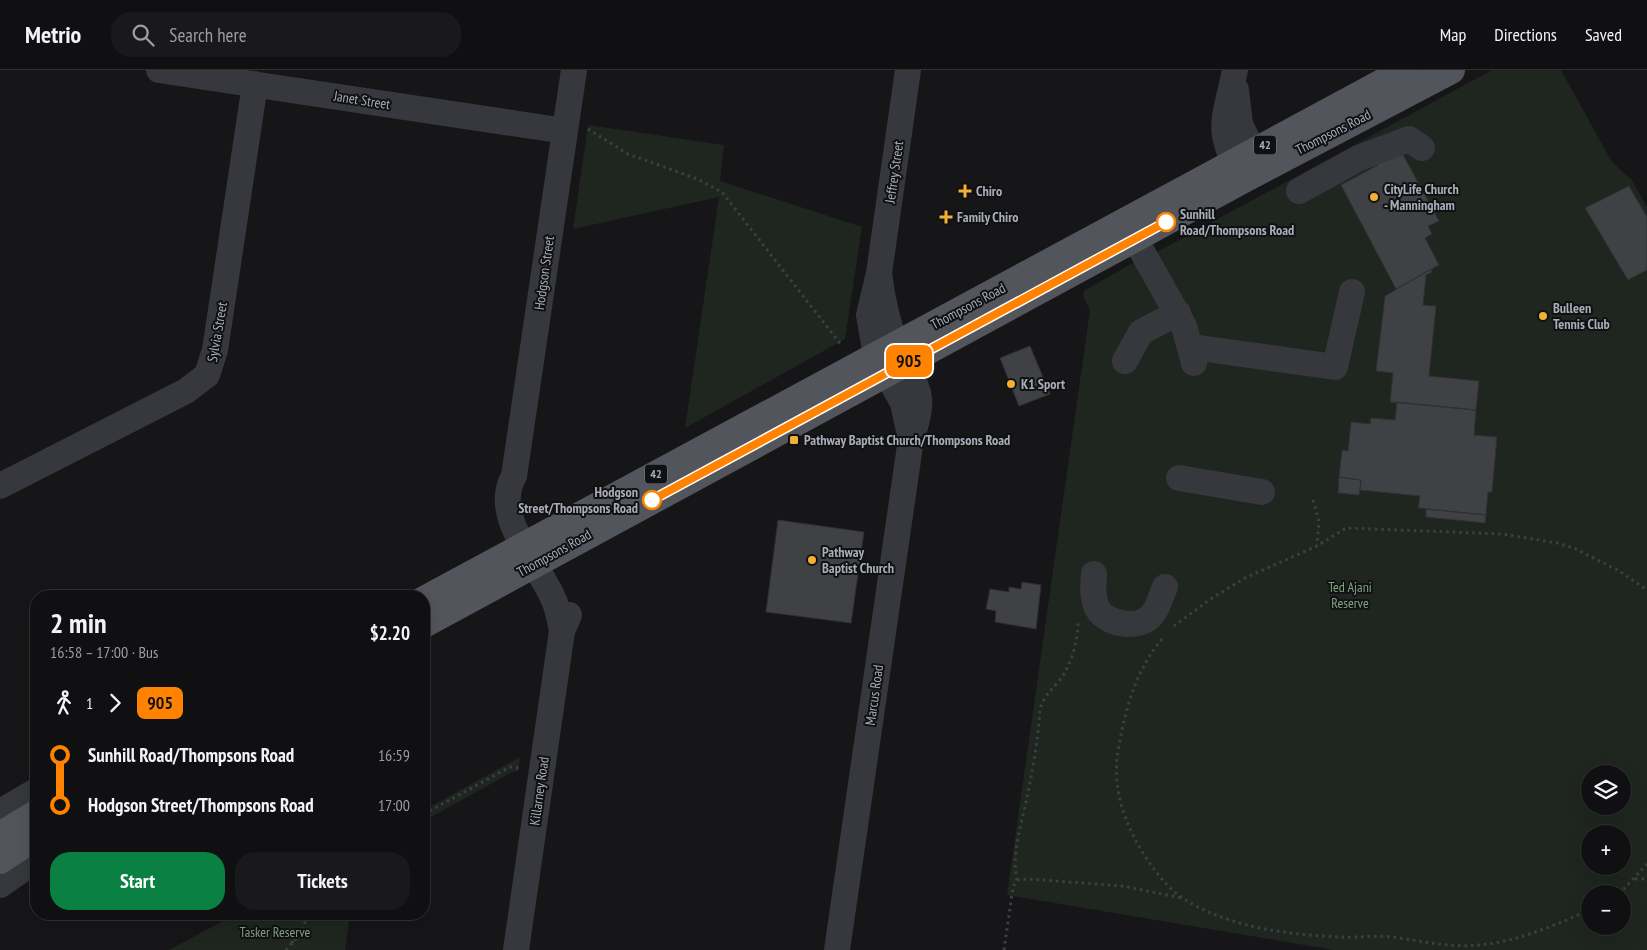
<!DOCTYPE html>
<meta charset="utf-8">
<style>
body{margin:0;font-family:"PT Sans Narrow",sans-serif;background:#19191b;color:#f1f3f6;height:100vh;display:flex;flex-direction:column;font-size:19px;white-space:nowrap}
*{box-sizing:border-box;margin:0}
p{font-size:16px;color:#9c9d9f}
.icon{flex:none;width:28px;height:28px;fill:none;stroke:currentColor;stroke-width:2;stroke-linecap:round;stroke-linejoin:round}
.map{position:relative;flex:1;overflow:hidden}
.drawer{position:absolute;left:30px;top:520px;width:400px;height:330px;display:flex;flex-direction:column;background:#101012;border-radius:20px;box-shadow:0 5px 20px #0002,0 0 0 1px #303032}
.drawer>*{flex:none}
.badge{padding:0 10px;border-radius:8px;font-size:18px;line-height:32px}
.tools{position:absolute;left:1581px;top:695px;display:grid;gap:10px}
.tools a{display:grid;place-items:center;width:50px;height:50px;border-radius:50%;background:#101012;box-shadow:0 5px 20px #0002,0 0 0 1px #303032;font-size:25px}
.map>.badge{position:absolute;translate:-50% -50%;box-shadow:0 0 0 2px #fff}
.legs{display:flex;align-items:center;gap:8px;height:55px;padding:0 20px;font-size:16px}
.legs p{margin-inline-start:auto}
.overview{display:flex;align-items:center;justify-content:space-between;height:85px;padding:0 20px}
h1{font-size:28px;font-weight:600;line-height:38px}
.cta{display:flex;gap:10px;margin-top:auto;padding:10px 20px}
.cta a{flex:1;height:58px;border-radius:20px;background:#0b8043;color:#fff;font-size:20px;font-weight:600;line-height:58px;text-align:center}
.cta a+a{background:#19191b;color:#f1f3f6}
ul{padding:0 20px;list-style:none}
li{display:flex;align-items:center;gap:18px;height:50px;font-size:19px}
li i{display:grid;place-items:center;width:8px;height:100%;margin:0 6px;background:currentColor}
li i::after{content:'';width:12px;height:12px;margin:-6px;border:4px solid;border-radius:50%;background:#101012}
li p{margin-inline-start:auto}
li:first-child i{background:linear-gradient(#0000 50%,currentColor 0)}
li:last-child i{background:linear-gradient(currentColor 50%,#0000 0)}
header{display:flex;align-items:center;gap:30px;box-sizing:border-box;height:70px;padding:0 25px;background:#101012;border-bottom:1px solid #303032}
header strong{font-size:24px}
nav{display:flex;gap:28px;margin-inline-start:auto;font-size:18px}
.search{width:350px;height:45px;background:#19191b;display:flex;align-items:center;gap:12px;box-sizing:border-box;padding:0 18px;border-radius:20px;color:#9c9d9f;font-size:19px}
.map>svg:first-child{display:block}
</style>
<header>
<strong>Metrio</strong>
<div class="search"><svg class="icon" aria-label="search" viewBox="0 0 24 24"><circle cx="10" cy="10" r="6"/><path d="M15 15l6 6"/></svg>Search here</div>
<nav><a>Map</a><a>Directions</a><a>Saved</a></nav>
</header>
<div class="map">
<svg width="1647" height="880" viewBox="0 0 1647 880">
<rect width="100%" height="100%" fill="#161618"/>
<path fill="#1e261f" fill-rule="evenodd" d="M1492 0H1561L1612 92 1632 110 1647 137V880H1334L1007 825 1090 240 1083 226 1084 221 1129 195 1159 181ZM1590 704H1622V736H1590ZM1590 764H1622V796H1590ZM1590 824H1622V856H1590Z
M588 55 724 75 720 111 862 157 845 269 685 358 719 127 573 159Z
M520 687 518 702 514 701 424 751V740Z
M236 844H350L345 880H169Z"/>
<path fill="#404145" stroke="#303034" d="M1401 81 1439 151 1428 156 1432 164 1425 168 1439 195 1396 219 1341 115 1378 95 1374 90Z
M1629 116 1647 147V200L1628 210 1585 138Z
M1431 199 1432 202 1426 205 1423 235 1436 236 1429 306 1479 311 1476 340 1390 332 1393 303 1376 301 1385 226Z
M1030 276 1050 324 1019 336 1000 288Z
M1397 332 1476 340 1474 365 1497 367 1492 422H1488L1486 445 1418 438 1420 426 1360 420 1361 410 1339 407 1342 380 1348 381 1351 352 1370 354 1371 348 1395 350Z
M1339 407 1361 410 1359 425 1338 423Z
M1426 439 1486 445 1485 453 1426 447Z
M778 450 864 462 851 553 766 542Z
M1022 512 1041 515 1036 559 995 552 996 541 986 539 990 519 1009 522V517L1021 519Z"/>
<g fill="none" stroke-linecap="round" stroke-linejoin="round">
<path stroke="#3d3f44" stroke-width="3" stroke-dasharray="2.5 4" stroke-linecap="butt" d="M588 59 628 84 697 109 722 122 842 276
M1313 430 1319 452 1317 475
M1174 556 1209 530 1245 508 1317 476 1346 458 1502 464 1557 473 1574 478 1619 501 1647 520
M1162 569C1135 601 1125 641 1118 681 1113 713 1121 742 1136 771 1147 791 1164 816 1184 829 1228 857 1289 865 1340 867 1357 868 1376 865 1393 867 1422 871 1449 878 1479 875 1517 872 1555 855 1590 840
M424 744 510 697 519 698
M1635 809H1647
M1017 810 1028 809 1122 816 1182 828
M1619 824 1647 794
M291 858 290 864 293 873
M286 880 301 863 308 844
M1004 880 1013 817 1017 810C1011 784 1022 753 1027 727 1033 699 1038 669 1040 640 1043 627 1051 620 1059 611 1071 596 1078 571 1078 552"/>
<path stroke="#37383d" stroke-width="26" d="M159 0 565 61
M908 0 879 203 869 245 876 285 903 333 910 365
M1235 0C1224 55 1215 56 1242 110
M1236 20 1240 54 1262 100
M1299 121 1359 88 1409 69 1422 78
M1125 151 1184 256 1194 293
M1192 277 1335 297 1352 222
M1125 291 1141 262 1178 243
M1179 408 1262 422
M0 416 186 321 207 305 215 280 255 14
M1094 504C1093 515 1092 527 1097 538 1106 555 1139 560 1152 545 1158 538 1161 526 1165 517
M562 561C560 551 558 538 553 528 537 492 491 445 514 406L574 0
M0 742 36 721
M0 815 36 790
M516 880 562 561 569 545
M837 880 911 369C930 317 913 320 896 275 887 252 882 227 879 203"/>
<path stroke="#53555c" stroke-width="28" d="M424 530 1406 0
M424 554 1242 110 1451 0
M0 766 36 744
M0 790 36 766"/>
</g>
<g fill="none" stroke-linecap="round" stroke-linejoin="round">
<g stroke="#fff" stroke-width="11">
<path id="line-1" d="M652 430 1166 152"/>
</g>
<use href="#line-1" stroke="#ff8200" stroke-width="8"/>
</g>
<g fill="#f2b134" stroke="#111113" stroke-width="2">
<path d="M962.5 113.5h5v5h5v5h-5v5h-5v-5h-5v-5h5z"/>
<circle cx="1374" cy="127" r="5"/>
<path d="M943.5 139.5h5v5h5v5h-5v5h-5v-5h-5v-5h5z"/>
<circle cx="1543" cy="246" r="5"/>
<circle cx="1011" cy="314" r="5"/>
<rect x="789" y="365" width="10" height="10" rx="2.5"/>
<circle cx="812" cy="490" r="5"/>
</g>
<g fill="#fff" stroke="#ff8200" stroke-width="2.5">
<circle cx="1166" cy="152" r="9"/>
<circle cx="652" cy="430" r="9"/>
</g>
<g text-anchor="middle" stroke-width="4" stroke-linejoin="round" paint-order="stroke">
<g fill="#111113" stroke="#7b7e86" stroke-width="1">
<rect x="1254" y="65.5" width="22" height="19" rx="4"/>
<rect x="645" y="394.5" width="22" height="19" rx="4"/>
</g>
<g font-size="12" font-weight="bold" fill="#a8adb8">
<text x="1265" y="79">42</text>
<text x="656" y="408">42</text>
</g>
<g font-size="14" fill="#a8adb8" stroke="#111113">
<text transform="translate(362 30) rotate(9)" y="5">Janet Street</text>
<text transform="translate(1333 62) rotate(-27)" y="5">Thompsons Road</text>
<text transform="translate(894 102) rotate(-82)" y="5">Jeffrey Street</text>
<text transform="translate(544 203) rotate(-82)" y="5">Hodgson Street</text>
<text transform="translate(968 236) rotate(-28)" y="5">Thompsons Road</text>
<text transform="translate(217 262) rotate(-80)" y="5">Sylvia Street</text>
<text transform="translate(554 483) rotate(-29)" y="5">Thompsons Road</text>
<text transform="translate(874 625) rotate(-82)" y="5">Marcus Road</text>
<text transform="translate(539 721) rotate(-82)" y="5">Killarney Road</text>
</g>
<g font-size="14" font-weight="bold" fill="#a8adb8" stroke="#111113" text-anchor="start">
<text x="1384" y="124">CityLife Church<tspan x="1384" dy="16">- Manningham</tspan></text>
<text x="976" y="126">Chiro</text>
<text x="957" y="152">Family Chiro</text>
<text x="1553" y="243">Bulleen<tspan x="1553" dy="16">Tennis Club</tspan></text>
<text x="1021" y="319">K1 Sport</text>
<text x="804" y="375">Pathway Baptist Church/Thompsons Road</text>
<text x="822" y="487">Pathway<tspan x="822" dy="16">Baptist Church</tspan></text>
</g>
<g font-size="14" font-weight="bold" fill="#a8adb8" stroke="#111113" text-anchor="start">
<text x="1180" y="149">Sunhill<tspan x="1180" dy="16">Road/Thompsons Road</tspan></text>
<text x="638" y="427" text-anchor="end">Hodgson<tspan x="638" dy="16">Street/Thompsons Road</tspan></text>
</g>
<g font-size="14" fill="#7fa381" stroke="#111113">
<text x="1350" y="522">Ted Ajani<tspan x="1350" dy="16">Reserve</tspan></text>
<text x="275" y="867">Tasker Reserve</text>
</g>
</g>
</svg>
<div class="tools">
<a><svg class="icon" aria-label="layers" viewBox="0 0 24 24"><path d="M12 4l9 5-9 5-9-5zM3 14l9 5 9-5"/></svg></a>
<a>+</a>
<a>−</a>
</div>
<b class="badge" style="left:909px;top:291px;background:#ff8200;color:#111">905</b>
<section class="drawer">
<div class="overview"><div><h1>2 min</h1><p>16:58 – 17:00 · Bus</p></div><b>$2.20</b></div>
<div class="legs"><svg class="icon" aria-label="walk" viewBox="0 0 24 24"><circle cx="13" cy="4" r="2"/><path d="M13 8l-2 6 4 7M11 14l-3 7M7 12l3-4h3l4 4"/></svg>1<svg class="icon" aria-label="forward" viewBox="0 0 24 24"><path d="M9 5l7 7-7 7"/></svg><b class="badge" style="background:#ff8200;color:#111">905</b></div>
<ul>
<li><i style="color:#ff8200"></i><b>Sunhill Road/Thompsons Road</b><p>16:59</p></li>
<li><i style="color:#ff8200"></i><b>Hodgson Street/Thompsons Road</b><p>17:00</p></li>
</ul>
<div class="cta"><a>Start</a><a>Tickets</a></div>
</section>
</div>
